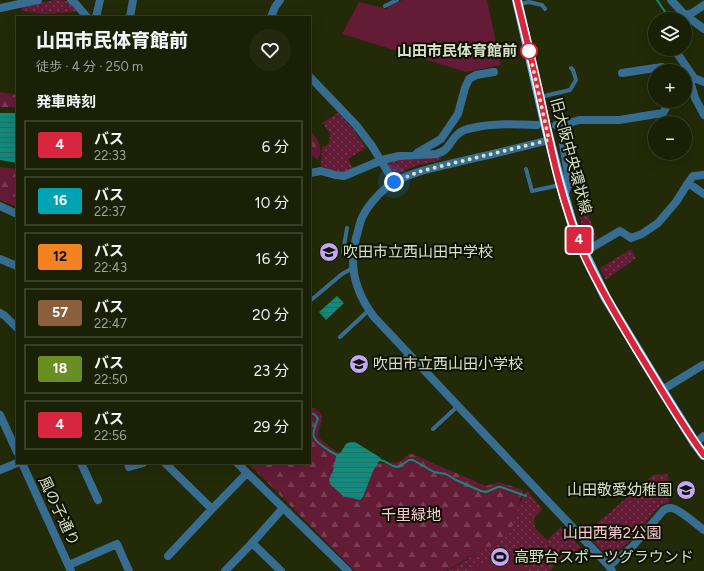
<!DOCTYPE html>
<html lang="ja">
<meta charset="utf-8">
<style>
body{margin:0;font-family:Figtree,"Noto Sans JP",sans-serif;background:#23280f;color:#f1f3f6;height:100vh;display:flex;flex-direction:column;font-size:15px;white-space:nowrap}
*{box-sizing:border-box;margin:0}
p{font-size:13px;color:#9fa39a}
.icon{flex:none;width:22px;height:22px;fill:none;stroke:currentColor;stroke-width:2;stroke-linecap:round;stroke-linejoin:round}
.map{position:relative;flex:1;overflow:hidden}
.details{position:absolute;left:16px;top:16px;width:295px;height:448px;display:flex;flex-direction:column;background:#1a2005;border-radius:0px;box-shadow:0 4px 16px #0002,0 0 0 1px #383e27}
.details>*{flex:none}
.badge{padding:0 8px;border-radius:3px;font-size:14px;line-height:26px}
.tools{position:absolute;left:648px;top:12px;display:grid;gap:8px}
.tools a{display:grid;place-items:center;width:44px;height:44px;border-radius:50%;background:#1a2005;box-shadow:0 4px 16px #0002,0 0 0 1px #383e27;font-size:20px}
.you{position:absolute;width:20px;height:20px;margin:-10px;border:3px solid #fff;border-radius:50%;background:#1a73e8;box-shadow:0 0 0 6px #1a73e833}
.map>.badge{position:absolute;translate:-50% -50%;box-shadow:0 0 0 2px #fff}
h2{padding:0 20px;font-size:15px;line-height:36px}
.round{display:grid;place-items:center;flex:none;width:42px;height:42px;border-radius:21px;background:#23280f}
.summary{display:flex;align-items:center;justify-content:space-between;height:68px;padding:0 20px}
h1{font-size:19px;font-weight:800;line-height:30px}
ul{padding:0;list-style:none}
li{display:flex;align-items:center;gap:12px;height:50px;margin:0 8px 6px;padding:0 12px;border:2px solid #383e27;border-radius:0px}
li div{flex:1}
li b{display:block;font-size:15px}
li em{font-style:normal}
li .badge{min-width:44px;font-weight:700;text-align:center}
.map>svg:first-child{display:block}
</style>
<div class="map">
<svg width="704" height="571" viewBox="0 0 704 571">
<defs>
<pattern id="grass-dots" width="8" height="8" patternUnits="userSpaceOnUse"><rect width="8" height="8" fill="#641b36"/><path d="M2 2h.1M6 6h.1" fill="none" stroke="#793c52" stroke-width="1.8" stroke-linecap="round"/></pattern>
<pattern id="forest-firs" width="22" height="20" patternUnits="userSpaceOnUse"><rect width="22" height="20" fill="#641b36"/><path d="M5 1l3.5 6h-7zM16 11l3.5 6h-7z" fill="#793c52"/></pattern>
<pattern id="water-rules" width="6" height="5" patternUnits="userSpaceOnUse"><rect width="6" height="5" fill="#138a7b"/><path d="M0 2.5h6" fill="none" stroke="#237165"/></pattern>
</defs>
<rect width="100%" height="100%" fill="#222a07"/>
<path fill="url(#grass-dots)" d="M53 0C67 0 69 1 78 12L43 14 22 11V7Z
M338 113 354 130 366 148 348 159 353 168 343 172 333 171 321 166 322 147 329 144 330 133 322 123Z
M440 155 441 160 415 166 399 173 393 172 387 163 395 160Z
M586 209 597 238 589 243 585 235 578 212Z
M631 249 636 258 606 280 600 268Z
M668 474 669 503 662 504 657 509 627 544 611 556 601 550 586 533 653 475Z
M528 491 542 509 534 518 535 528 547 540 561 527 582 549 563 556 550 571H448L502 538 525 493Z"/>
<path fill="url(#forest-firs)" d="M0 92 17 95V107H0Z
M310 131C318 138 325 151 317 160L311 155 310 153Z
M0 167 17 169V207L0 200Z
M310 408H314L321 413C324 423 317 429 319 438L335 451 372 464 399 462 403 459 408 455 412 454 486 486 499 482 523 490 510 534 446 571H355L248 463H310Z"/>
<path fill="#641b36" d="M402 0H487L501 65 466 72 342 34 359 2 388 9V7Z
M501 547 524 568 526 571H472Z"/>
<path fill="url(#water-rules)" d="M0 113H17V163L0 160Z
M337 296 344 303 326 320 319 312Z
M350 442H355L381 458 373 471 363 497 360 500 343 496 330 484 329 479 333 471 336 457 337 455 341 452 346 444Z"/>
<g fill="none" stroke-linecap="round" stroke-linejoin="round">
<path stroke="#138a7b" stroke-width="2" d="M657 0 670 19
M310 413C314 413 316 415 318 419 316 424 312 432 314 437 316 443 331 452 337 455
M380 460 384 461 393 466 397 467 400 466 409 460H413L434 472 446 474 456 480 481 491 486 492 498 487H501L526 496"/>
<path stroke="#386d92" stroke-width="4" d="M519 4 529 2 542 5 545 9
M385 6 397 0
M540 97 570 90 576 80 573 70 571 68
M526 169 532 191 560 185
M347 228 343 252 353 253
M310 301 342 274 353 268
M340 337 369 310
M398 363 408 354
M433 429 458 406"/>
<path stroke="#386d92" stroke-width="8" d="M71 0 76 4 87 17
M671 0 685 15 704 29
M0 8 38 0
M96 17 100 0
M130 17 133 0
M680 19 685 15 692 13 704 5
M676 49 677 53 694 78 704 82
M622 73 662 67 663 71
M691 84 695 98 704 115
M556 125 568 126
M417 153 441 139 458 114 465 88 469 79 476 75 494 72
M386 159 399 156 436 154C451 150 448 142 458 134 462 130 467 129 472 128 494 123 515 124 537 125
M310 173 321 171 335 175 344 176 375 163
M688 183 704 194
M564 195 568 186 569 180 563 144 564 133 568 126 572 122 579 120H619L663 113 670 101
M0 206 17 214
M584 252 620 231 631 238 642 234 658 223 676 202 688 183 693 176 704 175
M0 259 17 266
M0 313 5 316 17 328
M662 390 703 365
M695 443 704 436
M81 463 98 500
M128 463 129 467 143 463
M165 463 212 509 247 473
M237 463 348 571
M0 470 17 463
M252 543 281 571
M168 556 212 509
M69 565 117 544 129 571"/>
<path stroke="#386d92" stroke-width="8" d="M271 17 275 7 280 0
M310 77 356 125 372 146 394 182
M549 140C519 148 488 155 458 162 434 168 408 172 387 187 377 195 366 208 361 220 359 226 358 232 356 238 348 267 356 293 374 317L609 566 612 571
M0 415 17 452
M22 463 71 571
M609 566 632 547 662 512C664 509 667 508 671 508 678 508 697 525 704 530
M225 571 252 543 283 508"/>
<path stroke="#58b1ef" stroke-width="10" d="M517 0 546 127 561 185 572 223 584 252 606 298 662 390 695 443 704 455"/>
<path stroke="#386d92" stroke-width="8" d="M375 163 386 159"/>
</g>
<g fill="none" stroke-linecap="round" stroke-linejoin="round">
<g stroke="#fff" stroke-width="9">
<path id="line" d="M517 0C525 33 533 65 540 97 551 149 562 203 583 252 598 286 618 318 637 350 659 385 679 421 704 455"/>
</g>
<use href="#line" stroke="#d7263d" stroke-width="6"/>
<path stroke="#d8e0c7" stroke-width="4" stroke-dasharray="0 7.2" d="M394 182 421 171 549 140 529 50V51"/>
</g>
<defs>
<g id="school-disc" transform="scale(1)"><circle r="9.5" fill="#c4a7f1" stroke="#0d1102"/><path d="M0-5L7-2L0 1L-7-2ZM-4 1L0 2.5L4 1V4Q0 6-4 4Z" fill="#111"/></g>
<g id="stadium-disc" transform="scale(1)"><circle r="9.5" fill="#c4a7f1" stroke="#0d1102"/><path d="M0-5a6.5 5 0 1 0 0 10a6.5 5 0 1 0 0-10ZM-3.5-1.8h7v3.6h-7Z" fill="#111"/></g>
</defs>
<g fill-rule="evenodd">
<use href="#school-disc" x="329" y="252"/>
<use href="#school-disc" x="359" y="364"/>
<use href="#school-disc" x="686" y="490"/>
<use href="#stadium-disc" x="500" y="557"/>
</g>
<circle fill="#fff" stroke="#d7263d" stroke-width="2" cx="529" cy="51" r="8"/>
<g text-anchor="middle" stroke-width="4" stroke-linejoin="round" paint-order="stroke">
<g font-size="15" font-weight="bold" fill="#d8e0c7" stroke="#0d1102" text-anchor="end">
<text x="517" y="56">山田市民体育館前</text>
</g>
<g font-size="15" fill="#d8e0c7" stroke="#0d1102">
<text transform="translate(571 156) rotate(75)" y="5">旧大阪中央環状線</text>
<text transform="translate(59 511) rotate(65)" y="5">風の子通り</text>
</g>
<g font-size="15" fill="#d8e0c7" stroke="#0d1102" text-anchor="start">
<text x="343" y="257">吹田市立西山田中学校</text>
<text x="373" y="369">吹田市立西山田小学校</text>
<text x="672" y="495" text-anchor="end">山田敬愛幼稚園</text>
<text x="514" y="562">高野台スポーツグラウンド</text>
</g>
<g font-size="15" fill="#fcc9d6" stroke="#0d1102">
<text x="411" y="520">千里緑地</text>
<text x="612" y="538">山田西第2公園</text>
</g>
</g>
</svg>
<div class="tools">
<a><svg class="icon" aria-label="layers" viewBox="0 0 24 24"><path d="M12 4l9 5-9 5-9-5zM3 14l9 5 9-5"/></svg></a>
<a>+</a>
<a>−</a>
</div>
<div class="you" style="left:394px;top:182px"></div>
<b class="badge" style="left:579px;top:240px;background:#d7263d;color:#fff">4</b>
<section class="details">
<div class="summary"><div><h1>山田市民体育館前</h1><p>徒歩 · 4 分 · 250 m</p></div><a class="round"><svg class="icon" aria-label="heart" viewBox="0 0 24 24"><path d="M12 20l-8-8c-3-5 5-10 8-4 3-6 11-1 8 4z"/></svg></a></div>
<h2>発車時刻</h2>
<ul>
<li><span class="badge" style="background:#d7263d;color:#fff">4</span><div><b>バス</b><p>22:33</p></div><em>6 分</em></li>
<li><span class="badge" style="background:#00a3b4;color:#fff">16</span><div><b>バス</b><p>22:37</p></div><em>10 分</em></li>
<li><span class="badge" style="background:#f58220;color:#111">12</span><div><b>バス</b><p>22:43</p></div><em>16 分</em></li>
<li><span class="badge" style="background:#8b5e3c;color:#fff">57</span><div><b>バス</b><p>22:47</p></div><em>20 分</em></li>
<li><span class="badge" style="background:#6b8e23;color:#fff">18</span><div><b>バス</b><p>22:50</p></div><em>23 分</em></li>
<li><span class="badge" style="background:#d7263d;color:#fff">4</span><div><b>バス</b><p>22:56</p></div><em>29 分</em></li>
</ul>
</section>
</div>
